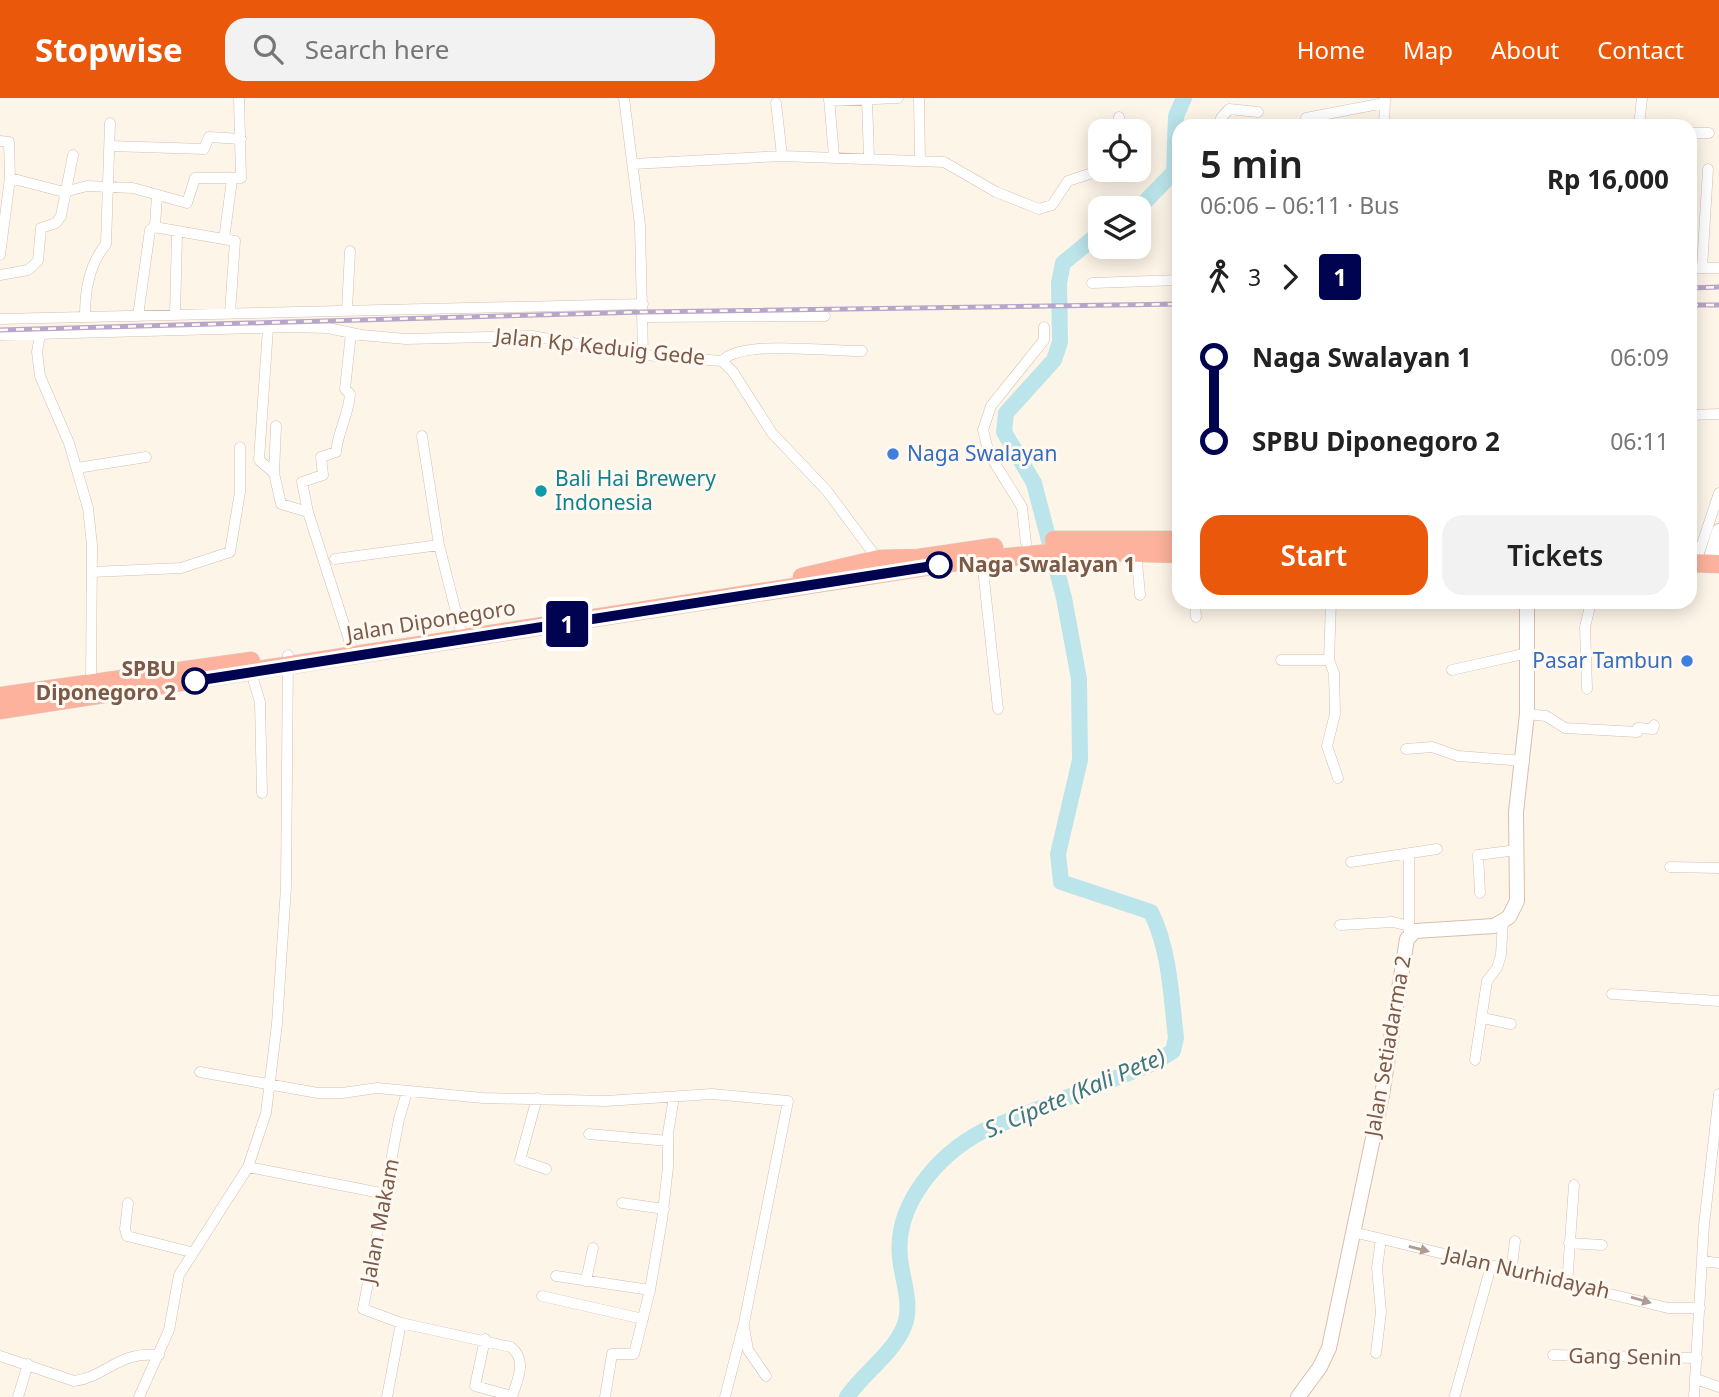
<!DOCTYPE html>
<meta charset="utf-8">
<style>
body{margin:0;font-family:"Noto Sans",sans-serif;background:#f2f2f2;color:#222;height:100vh;display:flex;flex-direction:column;font-size:26px;white-space:nowrap}
*{box-sizing:border-box;margin:0}
p{font-size:23px;color:#767676}
.icon{flex:none;width:38px;height:38px;fill:none;stroke:currentColor;stroke-width:2;stroke-linecap:round;stroke-linejoin:round}
.map{position:relative;flex:1;overflow:hidden}
.panel{position:absolute;left:1172px;top:21px;width:525px;height:490px;display:flex;flex-direction:column;background:#fff;border-radius:21px;box-shadow:0 4px 18px #0003}
.panel>*{flex:none}
.badge{padding:0 14px;border-radius:5px;font-size:24px;line-height:46px}
.buttons{position:absolute;left:1088px;top:21px;display:grid;gap:14px}
.buttons a{display:grid;place-items:center;width:63px;height:63px;border-radius:14px;background:#fff;box-shadow:0 4px 18px #0003;font-size:35px}
.map>.badge{position:absolute;translate:-50% -50%;box-shadow:0 0 0 4px #fff}
.legs{display:flex;align-items:center;gap:10px;height:77px;padding:0 28px;font-size:23px}
.legs p{margin-inline-start:auto}
.head{display:flex;align-items:center;justify-content:space-between;height:119px;padding:0 28px}
h1{font-size:38px;font-weight:600;line-height:52px}
.action{display:flex;gap:14px;margin-top:auto;padding:14px 28px}
.action a{flex:1;height:80px;border-radius:21px;background:#ea580c;color:#fff;font-size:28px;font-weight:600;line-height:80px;text-align:center}
.action a+a{background:#f2f2f2;color:#222}
ul{padding:0 28px;list-style:none}
li{display:flex;align-items:center;gap:24px;height:84px;font-size:26px}
li i{display:grid;place-items:center;width:10px;height:100%;margin:0 9px;background:currentColor}
li i::after{content:'';width:18px;height:18px;margin:-9px;border:5px solid;border-radius:50%;background:#fff}
li p{margin-inline-start:auto}
li:first-child i{background:linear-gradient(#0000 50%,currentColor 0)}
li:last-child i{background:linear-gradient(currentColor 50%,#0000 0)}
header{display:flex;align-items:center;gap:42px;box-sizing:border-box;height:98px;padding:0 35px;background:#ea580c;color:#fff}
header strong{font-size:33px}
nav{display:flex;gap:38px;margin-inline-start:auto;font-size:24px}
.search{width:490px;height:63px;background:#f2f2f2;display:flex;align-items:center;gap:18px;box-sizing:border-box;padding:0 24px;border-radius:21px;color:#767676;font-size:26px}
.map>svg:first-child{display:block}
</style>
<header>
<strong>Stopwise</strong>
<div class="search"><svg class="icon" aria-label="search" viewBox="0 0 24 24"><circle cx="10" cy="10" r="6"/><path d="M15 15l6 6"/></svg>Search here</div>
<nav><a>Home</a><a>Map</a><a>About</a><a>Contact</a></nav>
</header>
<div class="map">
<svg width="1719" height="1299" viewBox="0 0 1719 1299">
<rect width="100%" height="100%" fill="#fef5e9"/>
<g fill="none" stroke-linecap="round" stroke-linejoin="round">
<path stroke="#bbe5ea" stroke-width="16" d="M1139 110 1174 74 1176 18 1184 0
M847 1299C864 1274 897 1253 906 1223 911 1202 902 1180 900 1160 894 1106 939 1056 983 1033L1154 965 1173 953 1176 940C1171 898 1170 853 1151 814L1061 784 1058 756 1080 662 1079 581 1064 500 1034 385 1004 334 1006 315 1054 262 1060 244 1059 185 1063 165 1101 134"/>
<g stroke="#d4beb0" stroke-width="11">
<path id="street" d="M624 0 640 127 643 257
M829 0 834 58
M919 0 920 63
M867 2 869 60
M829 3 898 0
M776 5 782 58
M1306 20 1384 5
M1221 28V20L1229 11 1258 14
M1384 28 1385 1
M1639 28 1642 0
M1118 33 1119 19
M1690 35H1709
M0 43 9 44 10 80 0 157
M110 48 204 51 209 39 241 41
M633 66 782 58 944 64 996 94 1039 111 1052 107 1068 83 1101 72
M10 80 64 94 87 88 133 90 187 105 195 80H241L239 0
M154 129 235 143 230 215
M224 141 232 82
M1690 170H1719
M1702 170 1708 71
M0 177 28 172 38 163 41 130 56 125 61 118 73 57
M1092 185 1180 182
M347 212 350 153
M175 217 177 136
M85 218C85 192 89 167 106 146L110 25
M138 218 150 132 155 128 157 97
M643 219 825 218
M0 221 643 206
M268 230 259 362 274 375 281 406 308 414 351 548
M40 236 37 254 40 278 69 345 88 410 92 447 91 584
M0 237 289 229 328 230 361 237 406 241 532 238 643 257 722 263 733 274 772 335 827 393 879 463
M722 263C742 241 831 254 862 253
M1690 317 1719 316
M422 338 439 447
M77 370 146 359
M274 375 276 328
M308 414 302 384 323 377 321 359 336 354C338 333 349 316 350 296L345 291 351 235
M1026 445 1022 409 989 356 983 332 991 308 1044 242V229
M1136 453 1140 497
M1698 458 1719 395
M335 461 439 447 460 530
M982 462 998 611
M92 474 181 470 230 454 240 394V349
M1195 504 1196 519
M1331 504 1329 562 1334 575 1335 616 1327 648 1338 680
M1281 562H1329
M250 571 260 604 262 695
M1452 572 1528 555
M1587 591 1585 529 1591 504
M1527 616 1546 618 1565 630 1637 634 1638 630 1653 631 1654 627
M1406 651 1432 649 1458 658 1524 663
M1351 764 1437 751
M1670 769 1719 770
M1480 795 1478 757 1517 752
M1340 827 1393 824 1409 828
M1409 837V756
M1612 896 1719 903
M1483 920 1511 926
M1475 962 1487 883 1497 870 1501 857 1503 823
M200 974 318 995H342L377 990 483 1000 606 1003 712 996 788 1003 744 1225 725 1299
M407 994 399 1021 363 1211 401 1225 511 1249C528 1263 517 1282 512 1299
M537 1000 520 1062 546 1071
M589 1036 668 1043
M248 1069 386 1096
M128 1105 125 1131 127 1138 191 1154
M622 1105 664 1111
M1353 1134 1668 1210H1700
M1569 1145 1602 1147
M1702 1163 1719 1165
M1511 1174 1515 1143
M556 1178 650 1192
M586 1183 593 1150
M1567 1187 1574 1087
M542 1198 643 1221
M744 1229 748 1252 766 1278
M485 1241 475 1288 512 1298
M1376 1255 1381 1214 1377 1170 1381 1141
M1553 1257 1697 1260
M0 1258 74 1283C106 1279 118 1253 159 1257
M1696 1281 1719 1289
M1455 1297 1491 1168
M18 1299 28 1266
M139 1299 169 1232 179 1177 248 1069 266 1015 277 926 286 789 288 557
M387 1299 401 1225
M605 1299 612 1256H634L650 1192 662 1122 668 1069V1035L674 999
M1694 1299 1704 1127 1719 996"/>
</g>
<g stroke="#d8beac" stroke-width="16">
<path id="secondary" d="M1711 459 1719 433
M1298 1299 1320 1269 1329 1250 1382 997 1407 841 1415 833 1494 828 1509 819 1517 803 1516 714 1527 616V504"/>
</g>
<g stroke="#ddd4d0" stroke-width="19">
<path id="highway" d="M1054 442H1180
M1690 465 1719 466
M802 479 879 461 919 460 994 449
M0 598 251 563
M0 612 956 464 1072 453 1180 456"/>
</g>
<use href="#street" stroke="#fff" stroke-width="10"/>
<use href="#secondary" stroke="#fff" stroke-width="14"/>
<use href="#highway" stroke="#fcb29c" stroke-width="18"/>
<g stroke="#b8a5ca" stroke-width="5">
<path id="rail" d="M1690 190 1719 189
M1690 207H1719
M0 232 643 214 1180 206"/>
</g>
<use href="#rail" stroke="#fff9f1" stroke-width="2.5" stroke-dasharray="8" stroke-linecap="butt"/>
</g>
<defs><path id="oneway-solid" d="M-6-.8H1V-3.2L6.5 0L1 3.2V.8H-6Z" transform="scale(1.75)"/></defs>
<g fill="#b09c92">
<use href="#oneway-solid" transform="translate(1419 1151) rotate(14)"/>
<use href="#oneway-solid" transform="translate(1641 1202) rotate(16)"/>
</g>
<g fill="none" stroke-linecap="round" stroke-linejoin="round">
<g stroke="#fff" stroke-width="16">
<path id="line-1" d="M195 583 939 467"/>
</g>
<use href="#line-1" stroke="#000350" stroke-width="10"/>
</g>
<g fill="#3f7fe0" stroke="#fff9f1" stroke-width="2.5">
<circle cx="893" cy="356" r="7"/>
<circle cx="1687" cy="563" r="7"/>
</g>
<circle fill="#0f9aa8" stroke="#fff9f1" stroke-width="2.5" cx="541" cy="393" r="7"/>
<g fill="#fff" stroke="#000350" stroke-width="3.5">
<circle cx="939" cy="467" r="12"/>
<circle cx="195" cy="583" r="12"/>
</g>
<g text-anchor="middle" stroke-width="6" stroke-linejoin="round" paint-order="stroke">
<g font-size="21" fill="#7b5a49" stroke="#fff9f1">
<text transform="translate(600 249) rotate(6)" y="7">Jalan Kp Keduig Gede</text>
<text transform="translate(431 523) rotate(-9)" y="7">Jalan Diponegoro</text>
<text transform="translate(1388 948) rotate(-80)" y="7">Jalan Setiadarma 2</text>
<text transform="translate(380 1123) rotate(-79)" y="7">Jalan Makam</text>
<text transform="translate(1527 1175) rotate(13)" y="7">Jalan Nurhidayah</text>
<text transform="translate(1625 1259) rotate(1)" y="7">Gang Senin</text>
</g>
<g font-size="21" fill="#366cbe" stroke="#fff9f1" text-anchor="start">
<text x="907" y="363">Naga Swalayan</text>
<text x="1673" y="570" text-anchor="end">Pasar Tambun</text>
</g>
<g font-size="21" fill="#0d838f" stroke="#fff9f1" text-anchor="start">
<text x="555" y="388">Bali Hai Brewery<tspan x="555" dy="24">Indonesia</tspan></text>
</g>
<g font-size="21" font-weight="bold" fill="#7b5a49" stroke="#fff9f1" text-anchor="start">
<text x="958" y="474">Naga Swalayan 1</text>
<text x="176" y="578" text-anchor="end">SPBU<tspan x="176" dy="24">Diponegoro 2</tspan></text>
</g>
<g font-size="23" font-style="italic" fill="#3b7882" stroke="#fff9f1">
<text transform="translate(1075 995) rotate(-23)" y="8">S. Cipete (Kali Pete)</text>
</g>
</g>
</svg>
<div class="buttons">
<a><svg class="icon" aria-label="locate" viewBox="0 0 24 24"><circle cx="12" cy="12" r="6"/><path d="M12 2v4M12 18v4M2 12h4M18 12h4"/></svg></a>
<a><svg class="icon" aria-label="layers" viewBox="0 0 24 24"><path d="M12 4l9 5-9 5-9-5zM3 14l9 5 9-5"/></svg></a>
</div>
<b class="badge" style="left:567px;top:526px;background:#000350;color:#fff">1</b>
<section class="panel">
<div class="head"><div><h1>5 min</h1><p>06:06 – 06:11 · Bus</p></div><b>Rp 16,000</b></div>
<div class="legs"><svg class="icon" aria-label="walk" viewBox="0 0 24 24"><circle cx="13" cy="4" r="2"/><path d="M13 8l-2 6 4 7M11 14l-3 7M7 12l3-4h3l4 4"/></svg>3<svg class="icon" aria-label="forward" viewBox="0 0 24 24"><path d="M9 5l7 7-7 7"/></svg><b class="badge" style="background:#000350;color:#fff">1</b></div>
<ul>
<li><i style="color:#000350"></i><b>Naga Swalayan 1</b><p>06:09</p></li>
<li><i style="color:#000350"></i><b>SPBU Diponegoro 2</b><p>06:11</p></li>
</ul>
<div class="action"><a>Start</a><a>Tickets</a></div>
</section>
</div>
